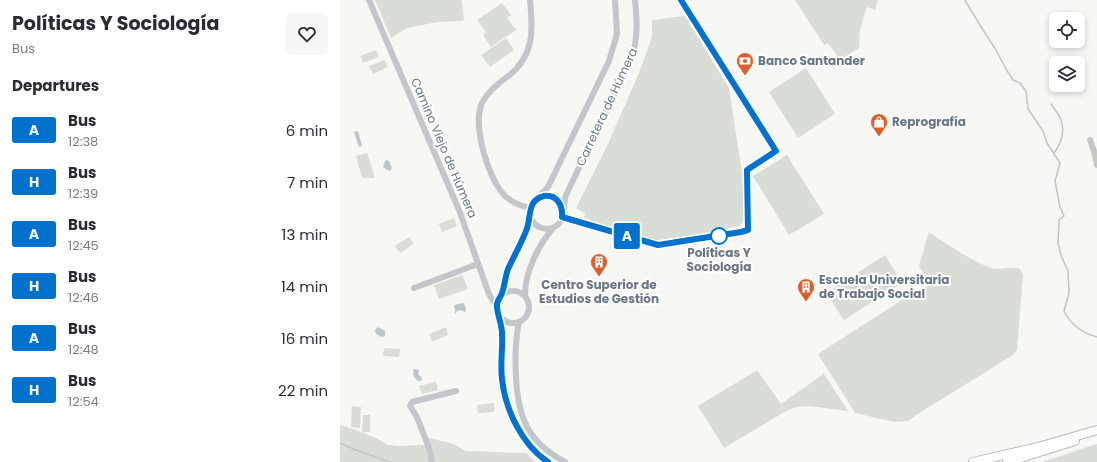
<!DOCTYPE html>
<meta charset="utf-8">
<style>
body{margin:0;font-family:Poppins,sans-serif;background:#f7f7f7;color:#2b2b33;height:100vh;display:flex;flex-direction:column;font-size:15px;white-space:nowrap}
*{box-sizing:border-box;margin:0}
p{font-size:13px;color:#7c7c81}
.icon{flex:none;width:22px;height:22px;fill:none;stroke:currentColor;stroke-width:2;stroke-linecap:round;stroke-linejoin:round}
.map{position:relative;flex:1;overflow:hidden}
.panel{display:flex;flex-direction:column;background:#fff;width:340px}
.panel>*{flex:none}
.badge{padding:0 8px;border-radius:3px;font-size:14px;line-height:26px}
.controls{position:absolute;left:709px;top:12px;display:grid;gap:8px}
.controls a{display:grid;place-items:center;width:36px;height:36px;border-radius:6px;background:#fff;box-shadow:0 2px 6px #0003;font-size:20px}
.map>.badge{position:absolute;translate:-50% -50%;box-shadow:0 0 0 2px #fff}
h2{padding:0 12px;font-size:15px;line-height:36px}
.round{display:grid;place-items:center;flex:none;width:42px;height:42px;border-radius:6px;background:#f7f7f7}
.headline{display:flex;align-items:center;justify-content:space-between;height:68px;padding:0 12px}
h1{font-size:19px;font-weight:700;line-height:30px}
ul{padding:0;list-style:none}
li{display:flex;align-items:center;gap:12px;height:52px;padding:0 12px}
li div{flex:1}
li b{display:block;font-size:15px}
li em{font-style:normal}
li .badge{min-width:44px;font-weight:700;text-align:center}
main{display:flex;flex:1;min-height:0}
.map>svg:first-child{display:block}
</style>
<main>
<section class="panel">
<div class="headline"><div><h1>Políticas Y Sociología</h1><p>Bus</p></div><a class="round"><svg class="icon" aria-label="heart" viewBox="0 0 24 24"><path d="M12 20l-8-8c-3-5 5-10 8-4 3-6 11-1 8 4z"/></svg></a></div>
<h2>Departures</h2>
<ul>
<li><span class="badge" style="background:#0072ce;color:#fff">A</span><div><b>Bus</b><p>12:38</p></div><em>6 min</em></li>
<li><span class="badge" style="background:#0072ce;color:#fff">H</span><div><b>Bus</b><p>12:39</p></div><em>7 min</em></li>
<li><span class="badge" style="background:#0072ce;color:#fff">A</span><div><b>Bus</b><p>12:45</p></div><em>13 min</em></li>
<li><span class="badge" style="background:#0072ce;color:#fff">H</span><div><b>Bus</b><p>12:46</p></div><em>14 min</em></li>
<li><span class="badge" style="background:#0072ce;color:#fff">A</span><div><b>Bus</b><p>12:48</p></div><em>16 min</em></li>
<li><span class="badge" style="background:#0072ce;color:#fff">H</span><div><b>Bus</b><p>12:54</p></div><em>22 min</em></li>
</ul>
</section>
<div class="map">
<svg width="757" height="462" viewBox="0 0 757 462">
<rect width="100%" height="100%" fill="#f7f7f4"/>
<path fill="#d8ded5" d="M35 0H122L124 21 98 22 67 28 51 38Z
M455 0H538L535 10 528 7 526 9 520 30 519 48 500 60 488 43 484 45Z
M162 3 171 15 167 18 176 30 151 47 143 35 146 32 137 20Z
M345 16 389 88 402 172 404 214 403 221 400 226 349 236 313 241 244 218 245 213 236 208 268 144 299 73 312 37V20Z
M166 38 174 50 150 67 141 55Z
M36 50 39 57 23 63 20 56Z
M45 60 48 67 33 74 29 66Z
M466 68 495 114 458 138 429 92Z
M27 153 35 178H22L16 156Z
M447 155 484 214 449 235 413 176Z
M114 218 117 226 102 232 99 224Z
M589 232C606 243 634 263 652 268 661 270 671 266 680 269L683 275 677 350 673 355 576 415 568 421 554 422 515 413 478 354 571 294 573 297 591 284 579 266Z
M69 237 74 244 60 253 55 246Z
M545 255 562 283 504 320 486 293Z
M122 275 128 289 99 299 94 285Z
M106 327 108 335 92 342 89 334Z
M44 348 60 349 59 357 43 356Z
M417 370 441 404 482 375 483 372 508 411 469 406 456 407 446 411 384 448 358 406Z
M96 382 98 390 82 394 79 386Z
M154 403V412L138 413 137 405Z
M12 406 21 407 20 428 11 427Z
M23 415H30V432H22L38 439 48 445 60 446 85 445 88 438 111 443 126 451 186 453 195 462H0V425L22 432Z
M757 444V462H702Z"/>
<path fill="#bdc6cb" d="M18 131 22 146 19 147 14 132Z
M47 160 49 161 52 168 50 171 47 170 43 167 45 161Z
M124 303 126 310 125 312 121 310 117 311 116 313H115V310L114 305Z
M38 327 45 331V336L42 337 36 334 35 330Z
M75 369 79 370 78 374 82 378 81 381H78L74 377 73 370Z"/>
<g fill="none" stroke-linecap="round" stroke-linejoin="round">
<path stroke="#bdc6cb" stroke-width="1.5" d="M625 0 641 27 656 50 666 69 673 80 680 83 686 91 688 109 703 131 707 143 720 163 715 181 720 207 724 216 719 220 718 243 721 255 728 271 729 293 724 311C731 325 742 333 757 337
M711 104C714 109 720 115 721 120 725 132 721 144 714 153
M0 443 16 450 50 462"/>
<g stroke="#b6babe" stroke-width="10">
<path id="major" d="M633 462 698 447 757 430
M667 462 735 441"/>
</g>
<path stroke="#c3c7ca" stroke-width="6" d="M29 0 119 210 149 294 153 301 157 303
M275 0 277 34 269 61 208 187C203 194 192 199 190 208 186 225 209 237 220 222 225 214 223 203 226 195L292 57C298 38 297 20 295 0
M750 140 754 151 757 165
M200 197C211 195 219 198 223 209
M190 208C181 206 173 203 166 197 148 180 132 125 142 103 148 91 157 85 167 77 195 56 193 30 190 0
M74 288 138 264
M157 307a16 16 0 1 1 32 0a16 16 0 1 1-32 0Z
M162 294 167 271 186 232 190 217
M185 295C185 272 198 246 213 228
M160 317C163 337 160 357 162 378 164 409 182 445 208 462
M179 322C175 341 175 359 176 377 178 418 188 442 225 462
M92 462 89 448 77 417 70 406 72 402 116 391"/>
<use href="#major" stroke="#fff" stroke-width="8"/>
</g>
<g fill="none" stroke-linecap="round" stroke-linejoin="round">
<g stroke="#fff" stroke-width="9">
<path id="line" d="M208 462C182 445 165 409 162 379 160 364 163 349 162 333 162 324 156 311 157 304 158 299 161 297 162 293 165 285 165 277 168 269 174 256 181 244 186 231 192 218 186 200 204 196 217 194 223 206 222 217L318 245 401 232 408 230 407 170 436 151 341 0"/>
</g>
<use href="#line" stroke="#0072ce" stroke-width="6"/>
</g>
<defs>
<g id="bank-pin" transform="scale(0.9)"><path d="M0 17L-7.5 6A9.5 9.5 0 1 1 7.5 6Z" fill="#dc5e2f" stroke="#fff"/><path d="M-6-4H6V4H-6ZM0-2.3a2.3 2.3 0 1 0 0 4.6a2.3 2.3 0 1 0 0-4.6Z" fill="#fff"/></g>
<g id="shop-pin" transform="scale(0.9)"><path d="M0 17L-7.5 6A9.5 9.5 0 1 1 7.5 6Z" fill="#dc5e2f" stroke="#fff"/><path d="M-5-2.5h2.3a2.7 3.5 0 0 1 5.4 0H5L5.5 6h-11ZM-1.5-2.5h3a1.5 2.3 0 0 0-3 0Z" fill="#fff"/></g>
<g id="building-pin" transform="scale(0.9)"><path d="M0 17L-7.5 6A9.5 9.5 0 1 1 7.5 6Z" fill="#dc5e2f" stroke="#fff"/><path d="M-4-6H4V6H1V3H-1V6H-4ZM-2.5-4.3h1.7v1.8h-1.7ZM.8-4.3h1.7v1.8H.8ZM-2.5-1h1.7V.8h-1.7ZM.8-1h1.7V.8H.8Z" fill="#fff"/></g>
</defs>
<g fill-rule="evenodd">
<use href="#bank-pin" x="405" y="61"/>
<use href="#shop-pin" x="539" y="122"/>
<use href="#building-pin" x="259" y="262"/>
<use href="#building-pin" x="466" y="287"/>
</g>
<circle fill="#fff" stroke="#0072ce" stroke-width="2" cx="379" cy="236" r="8"/>
<g text-anchor="middle" stroke-width="4" stroke-linejoin="round" paint-order="stroke">
<g font-size="12" font-weight="bold" fill="#677684" stroke="#fff" text-anchor="start">
<text x="418" y="65">Banco Santander</text>
<text x="552" y="126">Reprografía</text>
<text x="479" y="284">Escuela Universitaria<tspan x="479" dy="14">de Trabajo Social</tspan></text>
<text x="259" y="289" text-anchor="middle">Centro Superior de<tspan x="259" dy="14">Estudios de Gestión</tspan></text>
</g>
<g font-size="12" fill="#677684" stroke="#fff">
<text transform="translate(267 107) rotate(-65)" y="4">Carretera de Húmera</text>
<text transform="translate(104 148) rotate(67)" y="4">Camino Viejo de Húmera</text>
</g>
<g font-size="12" font-weight="bold" fill="#677684" stroke="#fff">
<text x="379" y="257">Políticas Y<tspan x="379" dy="14">Sociología</tspan></text>
</g>
</g>
</svg>
<div class="controls">
<a><svg class="icon" aria-label="locate" viewBox="0 0 24 24"><circle cx="12" cy="12" r="6"/><path d="M12 2v4M12 18v4M2 12h4M18 12h4"/></svg></a>
<a><svg class="icon" aria-label="layers" viewBox="0 0 24 24"><path d="M12 4l9 5-9 5-9-5zM3 14l9 5 9-5"/></svg></a>
</div>
<b class="badge" style="left:287px;top:236px;background:#0072ce;color:#fff">A</b>
</div>
</main>
